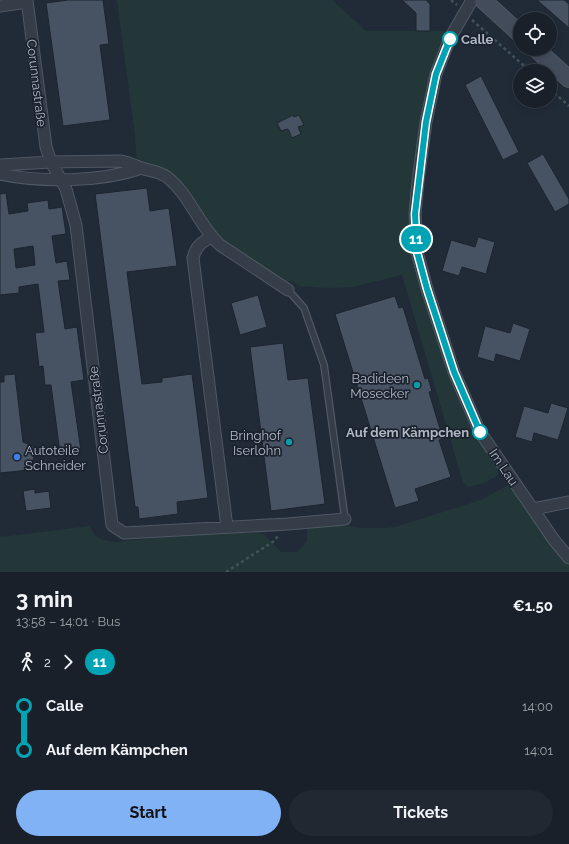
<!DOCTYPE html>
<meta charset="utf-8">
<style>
body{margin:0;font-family:Raleway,sans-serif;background:#222832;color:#f1f3f6;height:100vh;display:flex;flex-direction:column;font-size:15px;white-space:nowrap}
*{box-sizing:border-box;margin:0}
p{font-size:13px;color:#9fa3a8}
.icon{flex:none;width:22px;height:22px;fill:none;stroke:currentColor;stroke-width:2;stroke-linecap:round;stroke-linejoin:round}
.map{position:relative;height:572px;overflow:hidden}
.drawer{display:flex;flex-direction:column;background:#19202a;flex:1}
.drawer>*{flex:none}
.badge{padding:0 8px;border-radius:13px;font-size:14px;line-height:26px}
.controls{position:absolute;left:513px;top:12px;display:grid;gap:8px}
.controls a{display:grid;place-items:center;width:44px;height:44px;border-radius:50%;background:#19202a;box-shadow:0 2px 6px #0003,0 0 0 1px #373e47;font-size:20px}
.map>.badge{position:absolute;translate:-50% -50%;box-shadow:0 0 0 2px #fff}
.legs{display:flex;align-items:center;gap:6px;height:44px;padding:0 16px;font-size:13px}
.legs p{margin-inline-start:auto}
.head{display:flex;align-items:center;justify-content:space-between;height:68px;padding:0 16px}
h1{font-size:22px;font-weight:700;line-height:30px}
.primary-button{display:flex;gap:8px;margin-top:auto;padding:8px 16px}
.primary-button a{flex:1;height:46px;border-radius:24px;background:#82b2f6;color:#111;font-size:16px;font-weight:700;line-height:46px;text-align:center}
.primary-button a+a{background:#222832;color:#f1f3f6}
ul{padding:0 16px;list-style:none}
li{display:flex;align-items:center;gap:14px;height:44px;font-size:15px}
li i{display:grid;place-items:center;width:6px;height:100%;margin:0 5px;background:currentColor}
li i::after{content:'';width:10px;height:10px;margin:-5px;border:3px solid;border-radius:50%;background:#19202a}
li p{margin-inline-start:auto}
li:first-child i{background:linear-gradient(#0000 50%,currentColor 0)}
li:last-child i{background:linear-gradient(currentColor 50%,#0000 0)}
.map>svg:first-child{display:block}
</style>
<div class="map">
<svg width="569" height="572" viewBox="0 0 569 572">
<rect width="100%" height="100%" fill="#212b38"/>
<path fill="#233739" d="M117 0H332L366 31H450L412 214 446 362 463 408 493 458 498 471 497 476 484 483 468 487 463 482 402 275 353 287 328 288 299 286 291 281H283L216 236 169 174 153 165 137 162 135 135Z
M512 483 569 562V572H0V535L1 537 90 526C93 538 103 541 115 542L207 533H257L265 535 281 552H297L307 541V525L347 526 361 528H385L395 527 481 500Z"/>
<path fill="#475262" stroke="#1c242f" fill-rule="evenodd" d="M68 0H103L109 44 100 45 110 120 63 126 46 3Z
M402 0H426L430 4V31H416V13Z
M537 0H564L569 4V28Z
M481 76 519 152 503 160 465 85Z
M293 115 294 117 299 115 304 125 298 127 301 134 292 138 288 129 281 131 277 123Z
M543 154 569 199V204L555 212 527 163Z
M147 188 150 211 169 208 177 266 127 272 142 384 162 382V378L192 374 208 498 177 502 178 514 139 519 138 507H135L95 194Z
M6 193 9 214 28 211 27 203 48 200 49 209 62 207 66 234 52 236 56 263 67 261 70 280 58 281 65 329 77 327 84 380 71 382 81 451 60 453 51 385H45L43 366 39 367 35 333 44 332 38 284 19 287V293L0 295V194ZM33 246 35 265 16 268 14 249Z
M478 237 495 242 486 274 462 267 459 276 442 271 451 240 475 247Z
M258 295 267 327 240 335 231 303Z
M395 296 399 308 403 307 425 379 428 378 432 391 429 392 443 439 439 440 451 477 415 489 419 501 395 508 335 314Z
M513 323 530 329 520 361 496 354 494 362 477 357 485 326 510 333Z
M283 343 288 380 308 378 325 504 271 511 250 347Z
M15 374 23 442 33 446 34 459 28 463 29 470 0 473V382H4V375Z
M551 403 568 408 558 440 534 433 532 442 515 437 524 406 548 413Z
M35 489V493L49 491 51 508 26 511 23 491Z"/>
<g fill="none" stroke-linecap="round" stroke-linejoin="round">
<g stroke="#4f5863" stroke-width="8">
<path id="lane" d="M288 290 304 308 324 365 345 519"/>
</g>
<g stroke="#4f5863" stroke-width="13">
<path id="street" d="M27 0 46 147 51 162 66 189 76 225 112 525 124 533 288 524 345 519
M472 0 450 38 436 74 426 122 418 181 415 214 417 252 427 289 454 372 480 432 554 540 569 558
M0 6 27 2
M0 165 51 162 120 161C128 162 134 165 141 168 150 171 159 171 167 177 190 195 199 226 220 245L288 290
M0 174C42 183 101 182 142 168
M211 237C201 243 196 246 193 258L227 527
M533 509 569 502"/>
</g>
<g stroke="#4f5863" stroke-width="18">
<path id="secondary" d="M483 0 520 34
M536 49 569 79"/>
</g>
<path stroke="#405456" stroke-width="2.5" stroke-dasharray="3 3" stroke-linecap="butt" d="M451 0 457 5
M472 20 530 71
M550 89 569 106
M226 572 274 541 278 536"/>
<use href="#lane" stroke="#343d48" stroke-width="5.5"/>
<use href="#street" stroke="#343d48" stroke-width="11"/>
<use href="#secondary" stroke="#424c5b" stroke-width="16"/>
</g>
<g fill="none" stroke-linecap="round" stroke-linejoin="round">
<g stroke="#fff" stroke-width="9">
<path id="line-1" d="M450 39 436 74 426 122 415 214 417 252 427 289 454 372 480 432"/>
</g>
<use href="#line-1" stroke="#00a3b4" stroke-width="6"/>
</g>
<g fill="#fff" stroke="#00a3b4" stroke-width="2">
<circle cx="450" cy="39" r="7"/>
<circle cx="480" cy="432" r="7"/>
</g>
<g fill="#0f9aa8" stroke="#1a222d" stroke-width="1.5">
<circle cx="417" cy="385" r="4"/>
<circle cx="289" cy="442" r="4"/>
</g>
<circle fill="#3f7fe0" stroke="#1a222d" stroke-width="1.5" cx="17" cy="457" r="4"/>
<g text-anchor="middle" stroke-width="3.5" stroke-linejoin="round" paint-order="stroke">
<g font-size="13" font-weight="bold" fill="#afb8c5" stroke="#1a222d" text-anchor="start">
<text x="461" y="44">Calle</text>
<text x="469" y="437" text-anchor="end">Auf dem Kämpchen</text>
</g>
<g font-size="13" fill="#afb8c5" stroke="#1a222d">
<text transform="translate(37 83) rotate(83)" y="5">Corunnastraße</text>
<text transform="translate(98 410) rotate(-97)" y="5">Corunnastraße</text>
<text transform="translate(504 467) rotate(56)" y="5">Im Lau</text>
</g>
<g font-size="13" fill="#afb8c5" stroke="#1a222d" text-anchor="end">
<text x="409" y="383">Badideen<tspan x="409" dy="15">Mosecker</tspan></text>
<text x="281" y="440">Bringhof<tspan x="281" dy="15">Iserlohn</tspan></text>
<text x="25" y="455" text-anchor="start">Autoteile<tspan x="25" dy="15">Schneider</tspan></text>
</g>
</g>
</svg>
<div class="controls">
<a><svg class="icon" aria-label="locate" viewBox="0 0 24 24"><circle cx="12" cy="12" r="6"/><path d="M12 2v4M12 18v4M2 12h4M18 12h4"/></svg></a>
<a><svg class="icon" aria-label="layers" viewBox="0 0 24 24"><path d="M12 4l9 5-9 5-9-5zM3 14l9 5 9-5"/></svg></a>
</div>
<b class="badge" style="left:416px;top:239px;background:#00a3b4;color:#fff">11</b>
</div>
<section class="drawer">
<div class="head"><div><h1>3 min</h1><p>13:58 – 14:01 · Bus</p></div><b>€1.50</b></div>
<div class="legs"><svg class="icon" aria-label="walk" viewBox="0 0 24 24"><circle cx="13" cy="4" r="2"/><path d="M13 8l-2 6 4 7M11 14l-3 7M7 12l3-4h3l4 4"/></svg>2<svg class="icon" aria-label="forward" viewBox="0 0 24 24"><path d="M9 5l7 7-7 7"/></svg><b class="badge" style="background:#00a3b4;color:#fff">11</b></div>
<ul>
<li><i style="color:#00a3b4"></i><b>Calle</b><p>14:00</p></li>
<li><i style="color:#00a3b4"></i><b>Auf dem Kämpchen</b><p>14:01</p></li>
</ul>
<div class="primary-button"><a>Start</a><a>Tickets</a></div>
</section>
